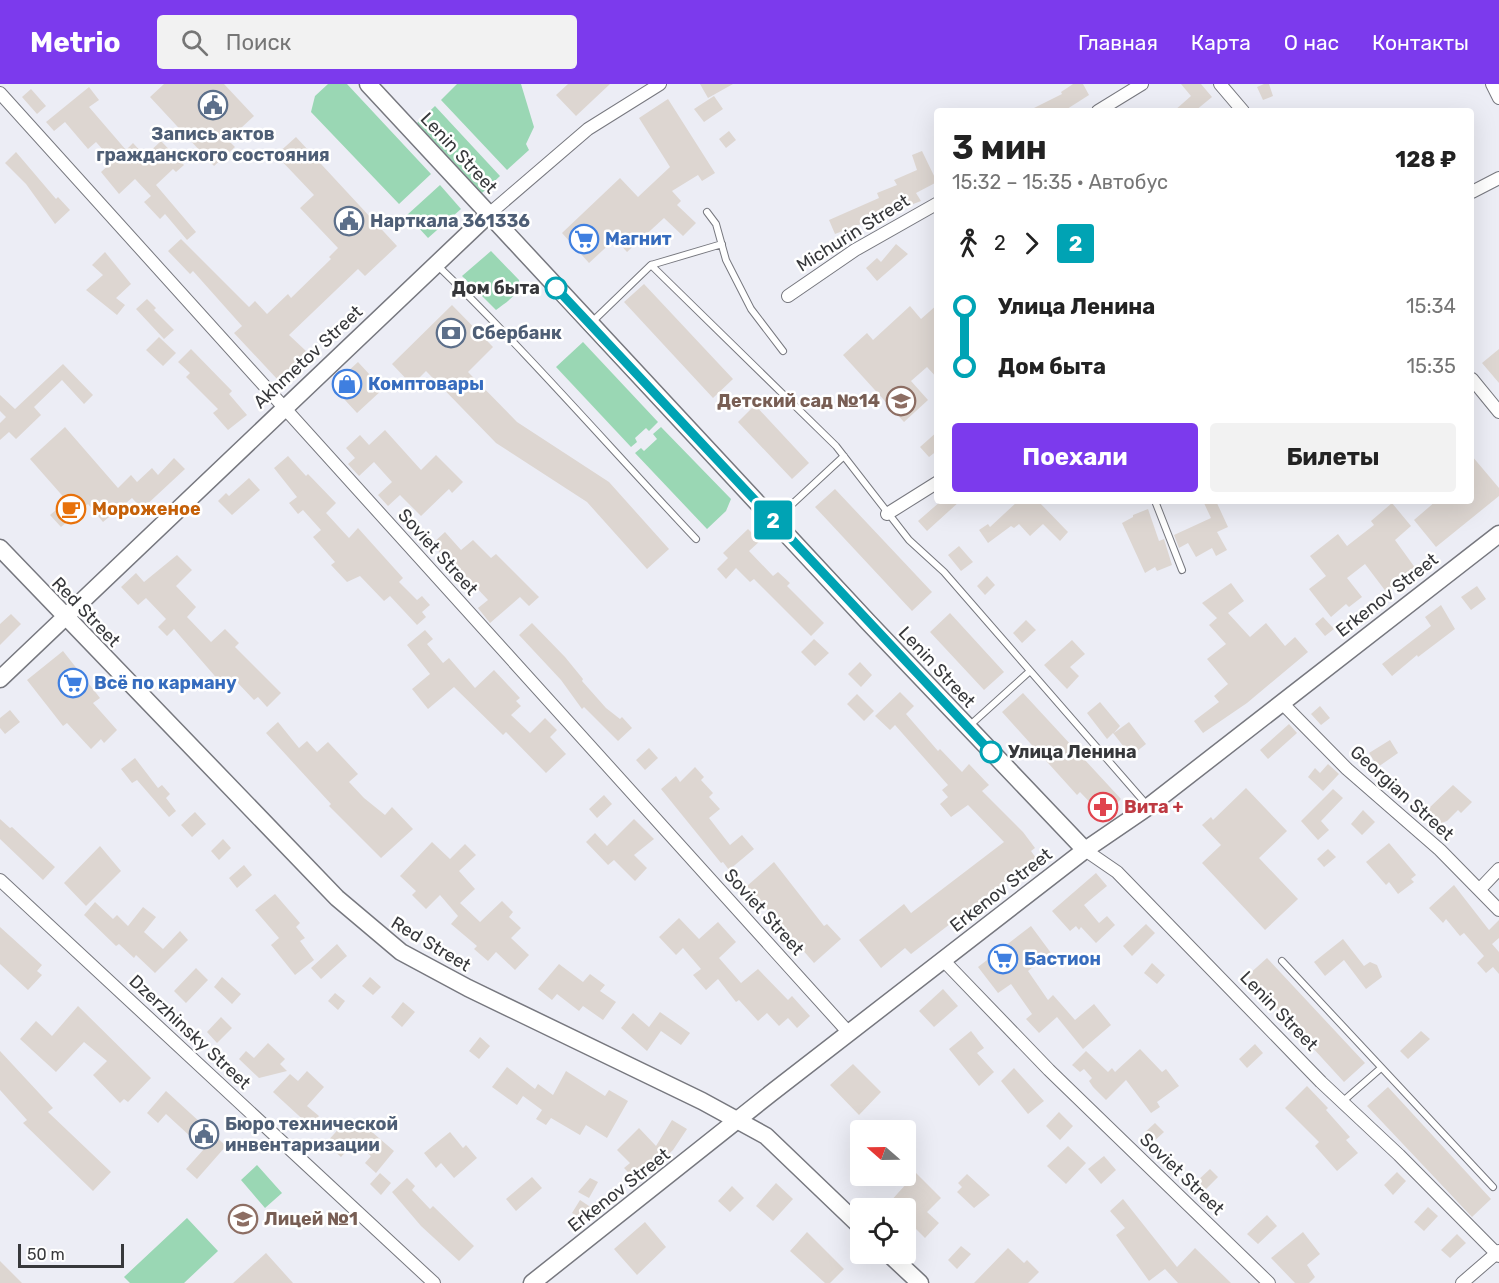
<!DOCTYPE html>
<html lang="ru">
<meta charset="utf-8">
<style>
body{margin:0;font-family:Rubik,sans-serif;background:#f2f2f2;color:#222;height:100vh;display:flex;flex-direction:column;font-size:22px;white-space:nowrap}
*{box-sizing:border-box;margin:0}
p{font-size:20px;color:#767676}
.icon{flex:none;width:33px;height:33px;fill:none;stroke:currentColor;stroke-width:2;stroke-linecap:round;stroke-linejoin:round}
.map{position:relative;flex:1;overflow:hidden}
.drawer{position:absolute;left:934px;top:24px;width:540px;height:396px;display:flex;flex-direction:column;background:#fff;border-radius:6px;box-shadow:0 6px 24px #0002}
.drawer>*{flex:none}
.badge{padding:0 12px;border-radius:4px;font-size:21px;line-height:39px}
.needle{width:39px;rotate:290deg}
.fabs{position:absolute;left:850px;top:1036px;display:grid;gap:12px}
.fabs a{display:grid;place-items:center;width:66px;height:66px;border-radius:6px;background:#fff;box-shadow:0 6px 24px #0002;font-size:30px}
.scale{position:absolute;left:18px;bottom:15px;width:106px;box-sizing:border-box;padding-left:6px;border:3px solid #37383b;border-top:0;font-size:16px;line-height:21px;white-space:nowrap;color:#37383b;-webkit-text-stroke:4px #fff;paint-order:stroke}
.map>.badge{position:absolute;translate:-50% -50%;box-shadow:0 0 0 3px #fff}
.legs{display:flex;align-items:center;gap:9px;height:66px;padding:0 18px;font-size:20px}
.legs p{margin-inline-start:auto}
.overview{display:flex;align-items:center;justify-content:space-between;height:102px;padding:0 18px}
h1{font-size:33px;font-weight:700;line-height:45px}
.primary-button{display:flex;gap:12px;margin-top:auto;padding:12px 18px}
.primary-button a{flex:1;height:69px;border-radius:6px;background:#7c3aed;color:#fff;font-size:24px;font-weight:700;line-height:69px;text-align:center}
.primary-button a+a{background:#f2f2f2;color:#222}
ul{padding:0 18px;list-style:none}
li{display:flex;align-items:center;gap:21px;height:60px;font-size:22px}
li i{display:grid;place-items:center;width:9px;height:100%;margin:0 8px;background:currentColor}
li i::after{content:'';width:15px;height:15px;margin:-8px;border:4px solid;border-radius:50%;background:#fff}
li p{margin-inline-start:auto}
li:first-child i{background:linear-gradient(#0000 50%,currentColor 0)}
li:last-child i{background:linear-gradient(currentColor 50%,#0000 0)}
header{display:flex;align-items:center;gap:36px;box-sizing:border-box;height:84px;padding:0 30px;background:#7c3aed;color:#fff}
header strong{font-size:28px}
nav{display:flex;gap:33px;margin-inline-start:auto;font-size:21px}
.search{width:420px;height:54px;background:#f2f2f2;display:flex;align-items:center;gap:15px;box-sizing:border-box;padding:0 21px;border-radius:6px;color:#767676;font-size:22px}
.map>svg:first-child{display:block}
</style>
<header>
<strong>Metrio</strong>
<div class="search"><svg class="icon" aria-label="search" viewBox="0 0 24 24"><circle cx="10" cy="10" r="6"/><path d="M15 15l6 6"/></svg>Поиск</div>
<nav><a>Главная</a><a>Карта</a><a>О нас</a><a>Контакты</a></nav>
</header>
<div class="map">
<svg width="1499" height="1199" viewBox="0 0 1499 1199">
<rect width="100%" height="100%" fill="#ecedf5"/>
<path fill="#9ad7b4" d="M328 0H347L431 90 399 120 311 28 315 12Z
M457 0H521L534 43 526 60 529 66 507 86 441 16Z
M435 22 500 92 482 109 417 39Z
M440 101 461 125 428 154 407 131Z
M491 167 519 196C521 210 506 218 496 226L462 192Z
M583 258 658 338 649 347 646 344 635 354 637 358 631 363 556 283Z
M661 343 731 415 726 427 707 445 635 369 641 364 644 367 657 355 653 350Z
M257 1081 282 1109 265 1124 241 1096Z
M187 1134 218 1167 184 1199H130L124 1193Z"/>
<path fill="#ddd6d1" d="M164 0H224L254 32 228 56 235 63 214 82 150 13Z
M568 0H610L576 32 556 11Z
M700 0H733L708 14Z
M1073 0H1083L1089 11 1064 27H1028L1062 10 1061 8Z
M1181 0H1201L1212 13 1195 27H1174L1191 12Z
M1264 0H1269L1273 12 1263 16 1257 3Z
M89 3 99 16 89 23 126 66 133 59 145 72 161 57 184 81 176 88 173 85 156 101 196 148 187 156 165 130 160 135 144 118 151 112 135 95 119 110 101 88 113 77 96 58 88 65 65 38 54 47 46 38Z
M31 5 46 22 37 30 22 13Z
M714 12 723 25 704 38 694 25Z
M668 15 715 89 702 97 698 91 672 107 681 117 677 121 696 139 683 152 664 134 627 168 615 155 589 179 562 149 620 94 638 113 670 83 639 34Z
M729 47 736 56 726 64 719 55Z
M296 53 397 162 365 192 358 185 289 251 306 267 278 296 234 249 242 242 193 187 190 190 168 167 181 155 249 223 255 217 267 230 288 210 291 214 331 175 329 173 338 164 300 124 314 111 276 71Z
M922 67 937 98 916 109 921 117 835 150 829 136 879 114 877 109 897 101 894 96 917 86 912 71Z
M16 68 56 115 58 113 70 126 55 140 26 100 5 79Z
M896 160 908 170 877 197 866 184 877 174 881 178Z
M105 168 131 200 116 214 125 221 117 231 86 206 103 191 92 181Z
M644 200 733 295 713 314 624 218Z
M147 215 156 224 154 226 174 246 164 255 136 225Z
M938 220V295L927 283 911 297 928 316 904 338 843 271 867 249 873 256 910 222 921 235Z
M452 221 493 263 468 288 517 338 609 398 669 465 647 485 587 418 496 359 426 287 412 301 392 280Z
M159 253 176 269 163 282 146 266Z
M191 265 232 307 229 310 247 331 228 346 213 329 218 325 186 293 190 289 178 278Z
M1499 265V299L1482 279Z
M358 278 383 305 357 329 332 302Z
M63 280 93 311 84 320 62 296 34 323 41 331 16 355 9 348 0 356V339L6 333 0 327V311L15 325Z
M755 321 809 379 792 395 738 338Z
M65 343 118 404 131 391 137 398 152 384 158 391 174 374 185 385 142 425 132 414 103 438 88 420 61 443 50 431 67 417 30 375Z
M385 346 421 386 436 371 463 398 452 409 449 405 421 432 400 411 388 422 378 411 392 398 374 378 359 392 348 380 355 374 346 364 360 351 369 361Z
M938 347V366L929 373 920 363Z
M288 372 306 392 308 390 336 419 326 429 349 454 358 444 403 494 399 498 417 516 422 512 430 521 422 528 426 533 417 541 390 512 384 517 360 492 347 498 331 481 335 478 313 453 321 446 303 426 298 430 289 419 297 413 274 384Z
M1472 372 1499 404V412L1436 463 1414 436 1436 417H1472Z
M249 394 260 406 232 431 218 417 226 409 229 412Z
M835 405 932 508 912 527 815 423Z
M941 417H960L927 447 918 437Z
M1018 417H1038L1068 448 1060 457 1043 440 1030 452 1019 440 1014 444 1011 442 988 459 979 446 988 440 990 443Z
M1203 417H1216L1228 443 1217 448 1227 466 1216 472 1212 464 1196 473 1188 459 1179 464 1174 451 1211 434Z
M1392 419 1411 442 1395 456 1416 485 1387 509 1365 480 1347 494 1362 513 1349 523 1346 520 1331 533 1309 505 1326 492 1310 472 1338 450 1347 462 1374 441 1371 437Z
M1148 425 1159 457 1164 455 1172 481 1157 487 1155 483 1145 489 1122 439 1133 433V431Z
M748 445 760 457 749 467 773 492 778 488 790 499 787 502 824 539 811 552 754 495 750 498 736 484 726 495 717 485 728 474 723 469Z
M445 448 461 466 473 456 491 474 496 470 539 513 529 522 520 513 490 539 478 524 488 516 460 486 458 488 432 460Z
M959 462 973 478 961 487 948 471Z
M177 471 192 486 176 502 196 523 187 533 211 558 225 545 239 559 235 563 281 609 267 623 258 613 254 616 236 597 227 606 174 545 167 552 158 543 166 535 146 514 138 521 121 503 136 489 144 498Z
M987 492 995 501 985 511 977 502Z
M1231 499 1244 517 1228 529 1250 553 1266 539 1285 562 1295 553 1308 568 1247 619 1203 649 1194 637 1219 618 1214 612 1228 600 1207 575 1226 560 1209 541 1217 534 1202 519Z
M1477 502 1486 515 1471 526 1461 513Z
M1441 521 1455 545 1418 573 1417 571 1392 592 1382 580 1431 542 1425 533Z
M950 529 1004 588 984 606 930 548Z
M11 530 21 540 0 561V540Z
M1323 533 1334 545 1325 552 1315 540Z
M1026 536 1036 546 1022 559 1013 549Z
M532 539 565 573 583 595 582 597 606 624 620 635 622 633 632 644 618 657 584 623 582 625 561 596 519 551Z
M425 546 433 555 427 560 443 579 449 574 475 604 494 586 520 614 516 617 521 622 511 631 530 649 545 634 557 646 550 653 566 670 546 689 506 648 503 651 454 603 428 625 412 605 430 590 407 561Z
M814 555 829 569 815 582 801 568Z
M1072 556 1085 570 1070 583 1079 592 1067 605 1044 581Z
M63 567 100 614 93 619 117 646 104 659 101 655 91 665 67 639 63 642 27 596Z
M860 578 872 591 861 603 848 590Z
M900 608 914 622 906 630 938 667 940 665 962 688 969 680 989 701 982 707 1023 748 1035 764 1031 767 1036 774 911 870 905 864 881 884 859 856 904 820 911 829 1004 758 968 721 951 733 940 720 948 713 942 706 948 701 895 641 890 646 875 632Z
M1023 609 1121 715 1103 732 1080 708 1077 711 1002 628Z
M857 610 874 627 864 637 847 620Z
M1100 618 1120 642 1114 649 1129 638 1146 660 1131 672 1113 649 1107 655 1087 629Z
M1320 622 1330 634 1321 641 1311 630Z
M10 626 20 638 5 650 0 644V634Z
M278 638 299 664 307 657 317 668 328 658 358 690 349 698 364 714 385 731 392 723 413 745 381 774 329 722 331 720 266 649Z
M1289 640 1297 649 1268 675 1260 666Z
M1390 656 1398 669 1378 683 1369 669Z
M649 664 658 674 645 686 636 676Z
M135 674 158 704 162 701 170 710 166 714 176 727 169 733 137 696 132 699 121 685Z
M1328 680 1339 690 1323 707 1308 693 1315 684 1320 689Z
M695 683 704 693 701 696 713 709 709 713 720 725 709 734 730 761 742 751 754 765 729 786 723 778 721 779 661 705 676 692 680 698Z
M1453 701 1472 718 1461 729 1458 726 1447 737 1439 740 1427 726Z
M1246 704 1287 747 1259 774 1298 815 1265 846 1202 779 1221 761 1202 741 1211 733 1213 736Z
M1333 705 1343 714 1321 737 1329 746 1318 756 1301 737Z
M604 711 612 720 597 734 589 725Z
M1363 726 1375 738 1362 751 1351 740Z
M195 728 206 740 192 753 181 741Z
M0 735 10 744 12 743 55 783 43 796 0 755Z
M634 735 654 755 634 771 647 784 635 797 614 776 608 781 586 758 595 749 607 762Z
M223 755 231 764 219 776 211 767Z
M432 758 450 775 465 760 476 771 459 787 475 805 460 819 480 838 502 817 513 828 509 833 521 844 511 854 529 871 515 886 496 868 488 877 474 865 477 862 451 840 458 832 440 811 426 825 412 811 416 807 400 792Z
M1389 759 1416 791 1411 795 1414 798 1398 810 1389 798 1386 801 1366 778Z
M100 762 121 787 86 822 64 799Z
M1328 765 1336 773 1324 783 1317 775Z
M774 778 824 842 827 840 841 855 814 879 747 802Z
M244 781 252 791 237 804 229 794Z
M1096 789 1107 802 1084 821 1099 839 1107 832 1115 841 1096 859 1081 843 1079 846 1076 842 1070 847 1052 827Z
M1454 801 1489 846 1499 836V854L1492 860 1499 868V890L1493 883 1486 889 1477 879 1484 872 1464 849 1460 852 1446 835 1443 839 1429 824Z
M275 810 300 839 296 843 305 854 300 857 314 876 295 891 271 861 279 854 255 826Z
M95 818 113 835 117 831 128 842 143 823 156 833 144 848 163 865 180 847 188 856 155 889 136 871 134 874 119 860 116 862 84 831Z
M679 834 699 855 718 838 736 858 719 874 741 899 758 885 788 916 792 912 810 932 797 944 788 934 779 942 767 929 758 937 739 916 736 918 718 895 706 906 693 891 701 885 683 864 676 871 659 853Z
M1146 840 1155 849 1132 872 1123 862Z
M1031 842 1051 869 1028 887 1048 916 1053 911 1075 936 1094 920 1111 941 1083 965 1057 933 1039 949 1026 935 1032 930 1011 900 998 909 978 883Z
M0 843 42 881 37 887 42 891 28 906 0 880Z
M1343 855 1364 882 1370 878 1377 881 1382 893 1366 905 1344 876 1325 892 1314 878Z
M337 860 347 872 321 895 311 884Z
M1267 874 1365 979 1344 998 1247 892Z
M1152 879 1165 891 1157 900 1144 889Z
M559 880 583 898 590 890 605 901 600 907 616 918 603 936 583 922 579 927 557 910 552 916 538 905Z
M196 884 208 896 186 919 174 907Z
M222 893 241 910 232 920 214 903Z
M370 893 381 903 373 911 362 902Z
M943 905 958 922 934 943 919 927Z
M335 909 345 917 338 926 328 917Z
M403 918 415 928 402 943 391 933Z
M78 922 151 994 128 1018 124 1015 120 1019 93 991 107 977 84 958 56 988 20 955 36 937 52 952Z
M660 928 690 949 681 961 661 947 647 967 621 944 633 929 649 943Z
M221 933 232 944 217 959 207 948Z
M971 947 984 964 977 969 994 988 979 1002 949 965Z
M1421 947 1430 955 1408 975 1400 967Z
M480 953 490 962 479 975 469 967Z
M268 959 285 975 280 980 287 987 259 994 239 975 246 967 254 974Z
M1255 960 1263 969 1247 984 1239 975Z
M1140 965 1162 988 1166 985 1179 1002 1157 1018 1160 1023 1151 1029 1126 996 1106 1016 1093 1003 1089 997 1092 994 1084 985 1080 988 1072 981 1086 967 1108 988 1112 984 1115 988Z
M0 967 53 1024 48 1028 111 1088 93 1107 23 1039 27 1036 0 1006Z
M853 980 881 1008 859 1031 830 1001Z
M507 983 535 1005 538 1000 553 1011 566 987 605 1012 609 1006 628 1017 607 1054 586 1041 580 1051 551 1034 546 1041 536 1035 542 1026 523 1012 517 1021 492 1003Z
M1014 984 1044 1017 1028 1030 1001 997Z
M307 987 324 1003 307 1022 319 1032 310 1042 273 1008 290 990 298 997Z
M1307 1002 1328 1024 1326 1026 1350 1053 1346 1056 1358 1069 1337 1087 1315 1062 1319 1058 1285 1024Z
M1388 1003 1491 1115 1472 1133 1367 1022Z
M166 1007 226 1062 197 1095 186 1085 204 1065 166 1030 158 1039 147 1029Z
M1059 1028 1073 1042 1060 1056 1046 1042Z
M672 1036 687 1045 673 1066 633 1103 625 1095 630 1090 624 1084 630 1079 617 1066 639 1044 656 1062Z
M1155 1039 1164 1048 1152 1059 1143 1050Z
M351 1040 360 1048 365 1042 394 1067 376 1089 365 1079 371 1072 355 1058 341 1073 326 1059 342 1041 347 1045Z
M450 1048 463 1064 466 1061 477 1074 454 1094 441 1079 436 1084 424 1069Z
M1068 1062 1086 1079 1066 1100 1047 1082Z
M1104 1072 1116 1086 1101 1100 1088 1085Z
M1210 1085 1218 1093 1204 1107 1196 1098Z
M1397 1088 1406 1097 1393 1111 1384 1101Z
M380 1089 391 1099 381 1111 370 1100Z
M916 1089 941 1114 927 1128 939 1139 925 1154 906 1135V1125H896L889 1119Z
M967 1090 990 1111 974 1124 957 1108 962 1103 958 1099Z
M532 1093 542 1104 516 1127 506 1115Z
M407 1094 415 1102 412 1106 430 1125 433 1122 474 1162 459 1177 421 1142 392 1108Z
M590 1094 598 1098 589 1114 578 1108Z
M776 1099 793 1115 773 1137 756 1122Z
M732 1102 744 1114 730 1128 718 1117Z
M1123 1115 1177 1183 1195 1164 1231 1199H1178L1165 1185 1149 1197 1116 1151 1125 1144 1110 1127Z
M580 1116 595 1126 587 1138 572 1129Z
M1428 1123 1438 1132 1424 1147 1414 1138Z
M1267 1131 1277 1142 1258 1160 1247 1150Z
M645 1138 666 1163 637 1191 614 1165Z
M807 1148 844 1185 830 1199H825L790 1167Z
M1303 1148 1320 1170 1307 1181 1315 1193 1309 1199H1295L1271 1174Z
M1457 1150 1466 1159 1450 1174 1441 1166Z
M961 1162 971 1170 957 1185 948 1176Z
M1008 1164 1024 1179 1027 1176 1039 1188 1028 1199H974Z
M266 1169 293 1199H233Z
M0 1177 22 1199H0Z"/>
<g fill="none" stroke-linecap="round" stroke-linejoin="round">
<g stroke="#77787f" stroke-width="8">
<path id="lane" d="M707 128 716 140 726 176 751 225 783 267
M437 181C527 268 610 364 696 455
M651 181 836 362 909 456 944 488 1147 721
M592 238 651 181 722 160
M1155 417 1182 486
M774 437 844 372
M968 643 1030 587
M1282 877 1493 1103
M1342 1018 1381 984"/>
</g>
<g stroke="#77787f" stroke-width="14">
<path id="street" d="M1220 0 1243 27
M1492 0 1499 14
M0 9 849 949
M1098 27 1142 0
M1472 108 1499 94
M489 130 588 45 660 0
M788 212 855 166 938 119
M1472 295 1499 328
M887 430 938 398
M1281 618 1347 685 1440 766 1499 826
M1085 766 1117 788 1321 998 1399 1071 1499 1172
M0 796 434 1199
M1480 805 1499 785
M944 877 1049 986 1269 1199
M1462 1199 1499 1167"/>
</g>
<g stroke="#77787f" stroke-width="19">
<path id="secondary" d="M368 0 869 539 1085 766
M0 464 337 814 401 868 468 904 702 1017 766 1052 861 1143
M0 595 489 130
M889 1170 920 1199
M532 1199 770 1010 1085 766 1148 723 1499 450"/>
</g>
<use href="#lane" stroke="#fff" stroke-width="6"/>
<use href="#street" stroke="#fff" stroke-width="12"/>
<use href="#secondary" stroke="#fff" stroke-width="16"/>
</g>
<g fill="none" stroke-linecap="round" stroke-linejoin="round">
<g stroke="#fff" stroke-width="14">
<path id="line-1" d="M556 204 991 668"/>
</g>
<use href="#line-1" stroke="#00a3b4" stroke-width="9"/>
</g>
<defs>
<g id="civic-ring" transform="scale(1.5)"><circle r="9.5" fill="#fff" stroke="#5c6f8a" stroke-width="1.5"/><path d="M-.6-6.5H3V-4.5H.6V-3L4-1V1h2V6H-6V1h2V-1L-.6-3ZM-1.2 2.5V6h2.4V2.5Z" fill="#5c6f8a"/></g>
<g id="supermarket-ring" transform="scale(1.5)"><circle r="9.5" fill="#fff" stroke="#3f7fe0" stroke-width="1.5"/><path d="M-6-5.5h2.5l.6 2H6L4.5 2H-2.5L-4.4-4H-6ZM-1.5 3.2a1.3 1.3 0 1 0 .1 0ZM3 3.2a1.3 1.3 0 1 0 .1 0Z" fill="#3f7fe0"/></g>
<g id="bank-ring" transform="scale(1.5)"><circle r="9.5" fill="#fff" stroke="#5c6f8a" stroke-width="1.5"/><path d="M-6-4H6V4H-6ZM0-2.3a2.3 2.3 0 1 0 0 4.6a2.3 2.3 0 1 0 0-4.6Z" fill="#5c6f8a"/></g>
<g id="shop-ring" transform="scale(1.5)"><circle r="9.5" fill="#fff" stroke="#3f7fe0" stroke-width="1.5"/><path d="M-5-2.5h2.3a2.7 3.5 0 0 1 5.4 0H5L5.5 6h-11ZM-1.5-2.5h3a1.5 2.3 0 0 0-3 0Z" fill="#3f7fe0"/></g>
<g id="school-ring" transform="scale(1.5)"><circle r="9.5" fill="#fff" stroke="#8d6e63" stroke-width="1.5"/><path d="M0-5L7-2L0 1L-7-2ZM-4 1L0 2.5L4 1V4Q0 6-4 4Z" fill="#8d6e63"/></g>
<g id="cafe-ring" transform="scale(1.5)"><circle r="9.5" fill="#fff" stroke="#e8710a" stroke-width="1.5"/><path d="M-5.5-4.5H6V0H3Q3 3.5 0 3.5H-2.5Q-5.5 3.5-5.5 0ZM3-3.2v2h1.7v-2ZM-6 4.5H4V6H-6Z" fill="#e8710a"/></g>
<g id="pharmacy-ring" transform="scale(1.5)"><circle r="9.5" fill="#fff" stroke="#e0444e" stroke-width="1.5"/><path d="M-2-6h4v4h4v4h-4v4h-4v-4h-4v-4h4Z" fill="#e0444e"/></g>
</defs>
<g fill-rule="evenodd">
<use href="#civic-ring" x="213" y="21"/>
<use href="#civic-ring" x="349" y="137"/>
<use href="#supermarket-ring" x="584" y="155"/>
<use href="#bank-ring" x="451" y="249"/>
<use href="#shop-ring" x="347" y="300"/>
<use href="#school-ring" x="901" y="317"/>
<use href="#cafe-ring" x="71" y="425"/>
<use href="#supermarket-ring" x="73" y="599"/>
<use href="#pharmacy-ring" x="1103" y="723"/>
<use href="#supermarket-ring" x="1003" y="875"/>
<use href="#civic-ring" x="204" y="1050"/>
<use href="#school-ring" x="243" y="1135"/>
</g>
<g fill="#fff" stroke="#00a3b4" stroke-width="3">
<circle cx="556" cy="204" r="10"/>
<circle cx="991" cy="668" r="10"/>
</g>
<g text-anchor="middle" stroke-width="5" stroke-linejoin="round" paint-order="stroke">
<g font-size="18" font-weight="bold" fill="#4e5e75" stroke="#fff" text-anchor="start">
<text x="213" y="56" text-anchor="middle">Запись актов<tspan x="213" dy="21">гражданского состояния</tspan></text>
<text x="370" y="143">Нарткала 361336</text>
<text x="472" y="255">Сбербанк</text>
<text x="225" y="1046">Бюро технической<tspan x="225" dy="21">инвентаризации</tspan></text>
</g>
<g font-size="18" fill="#37383b" stroke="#fff">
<text transform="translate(459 69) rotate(47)" y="6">Lenin Street</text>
<text transform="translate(853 149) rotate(-32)" y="6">Michurin Street</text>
<text transform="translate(308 273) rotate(-43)" y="6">Akhmetov Street</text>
<text transform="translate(438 468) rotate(48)" y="6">Soviet Street</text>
<text transform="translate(1387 511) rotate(-38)" y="6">Erkenov Street</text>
<text transform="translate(86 528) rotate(46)" y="6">Red Street</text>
<text transform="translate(937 583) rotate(47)" y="6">Lenin Street</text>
<text transform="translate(1402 709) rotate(42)" y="6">Georgian Street</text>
<text transform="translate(1001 806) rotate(-38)" y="6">Erkenov Street</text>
<text transform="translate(764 828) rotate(48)" y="6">Soviet Street</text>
<text transform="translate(431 860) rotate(31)" y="6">Red Street</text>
<text transform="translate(1279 927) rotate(46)" y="6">Lenin Street</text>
<text transform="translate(190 948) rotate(43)" y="6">Dzerzhinsky Street</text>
<text transform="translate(1182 1090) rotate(44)" y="6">Soviet Street</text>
<text transform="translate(619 1106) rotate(-38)" y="6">Erkenov Street</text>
</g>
<g font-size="18" font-weight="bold" fill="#366cbe" stroke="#fff" text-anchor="start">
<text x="605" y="161">Магнит</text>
<text x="368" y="306">Комптовары</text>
<text x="94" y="605">Всё по карману</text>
<text x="1024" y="881">Бастион</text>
</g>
<g font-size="18" font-weight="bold" fill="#37383b" stroke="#fff" text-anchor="end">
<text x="540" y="210">Дом быта</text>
<text x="1008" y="674" text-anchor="start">Улица Ленина</text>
</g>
<g font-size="18" font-weight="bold" fill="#785e54" stroke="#fff" text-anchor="end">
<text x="880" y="323">Детский сад №14</text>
<text x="264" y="1141" text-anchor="start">Лицей №1</text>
</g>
<g font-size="18" font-weight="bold" fill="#c56008" stroke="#fff" text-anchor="start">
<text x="92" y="431">Мороженое</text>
</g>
<g font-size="18" font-weight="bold" fill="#be3a42" stroke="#fff" text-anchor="start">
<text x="1124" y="729">Вита +</text>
</g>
</g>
</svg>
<div class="fabs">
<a><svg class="needle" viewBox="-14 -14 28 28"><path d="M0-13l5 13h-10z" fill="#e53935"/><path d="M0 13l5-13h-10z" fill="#767676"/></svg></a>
<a><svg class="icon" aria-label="locate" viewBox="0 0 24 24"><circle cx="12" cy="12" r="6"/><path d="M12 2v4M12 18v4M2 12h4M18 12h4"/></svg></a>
</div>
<div class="scale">50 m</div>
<b class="badge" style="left:773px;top:436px;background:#00a3b4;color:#fff">2</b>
<section class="drawer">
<div class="overview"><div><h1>3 мин</h1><p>15:32 – 15:35 · Автобус</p></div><b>128 ₽</b></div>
<div class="legs"><svg class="icon" aria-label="walk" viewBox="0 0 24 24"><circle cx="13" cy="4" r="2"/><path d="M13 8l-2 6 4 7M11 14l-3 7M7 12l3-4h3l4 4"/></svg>2<svg class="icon" aria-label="forward" viewBox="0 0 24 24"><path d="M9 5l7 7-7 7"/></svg><b class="badge" style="background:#00a3b4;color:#fff">2</b></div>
<ul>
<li><i style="color:#00a3b4"></i><b>Улица Ленина</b><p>15:34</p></li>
<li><i style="color:#00a3b4"></i><b>Дом быта</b><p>15:35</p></li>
</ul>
<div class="primary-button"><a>Поехали</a><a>Билеты</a></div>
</section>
</div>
